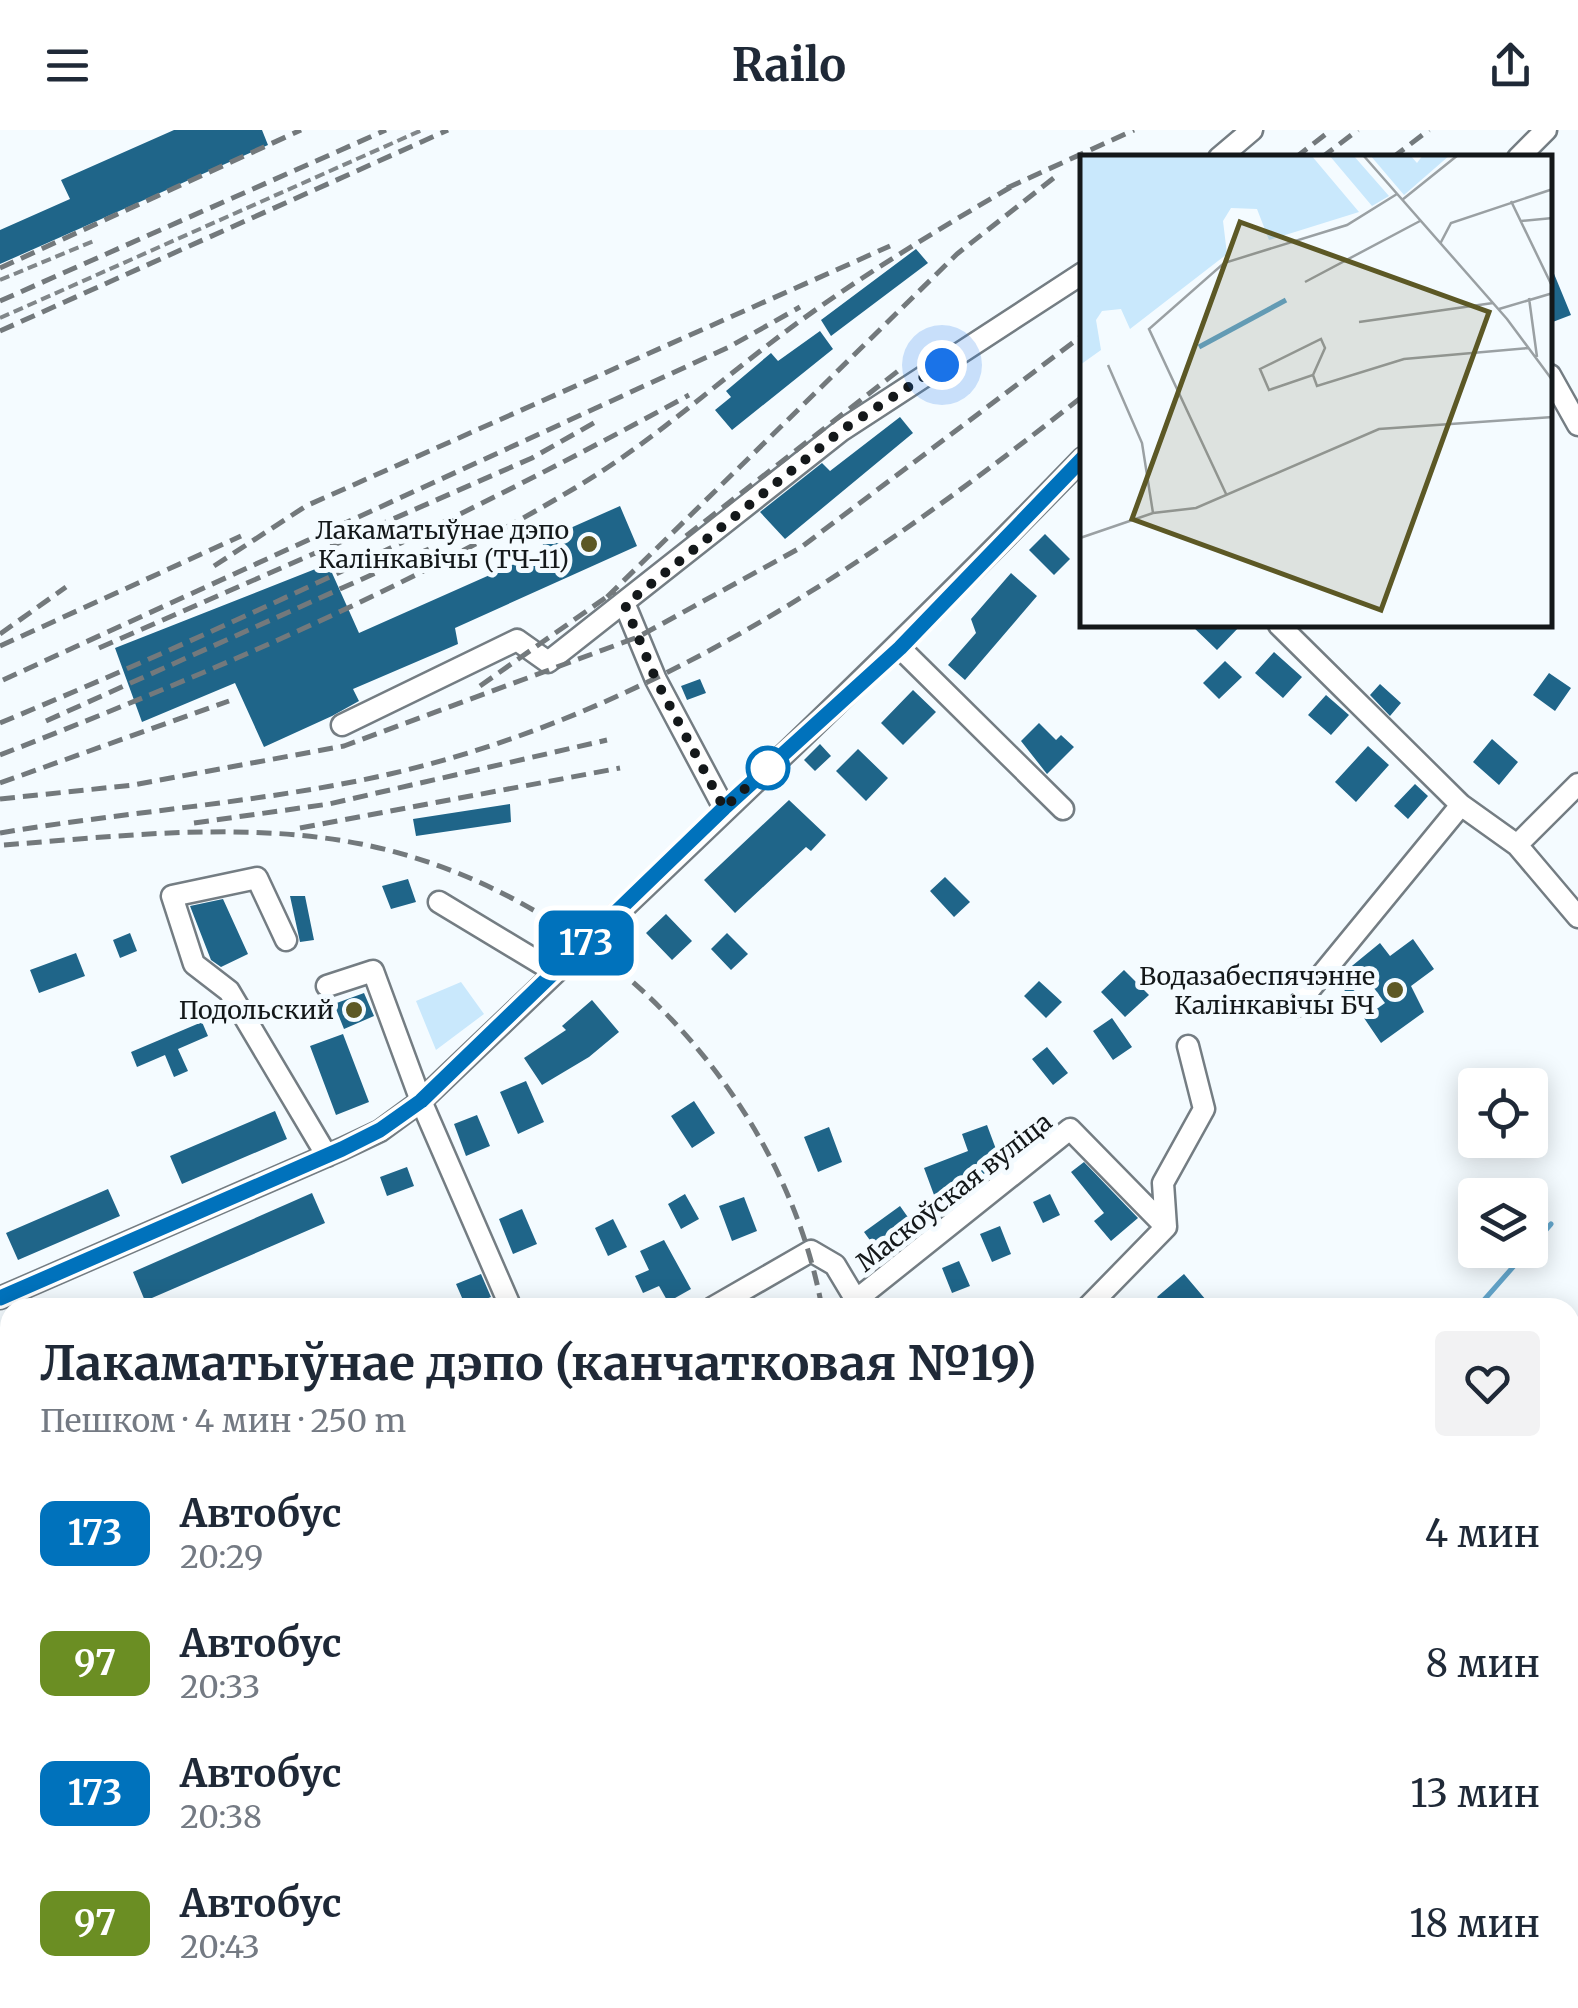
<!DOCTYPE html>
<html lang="ru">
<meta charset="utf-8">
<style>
body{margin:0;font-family:Merriweather,serif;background:#f2f2f3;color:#1f2937;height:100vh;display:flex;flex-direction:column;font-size:38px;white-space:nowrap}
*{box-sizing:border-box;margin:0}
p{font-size:32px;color:#747a83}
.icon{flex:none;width:55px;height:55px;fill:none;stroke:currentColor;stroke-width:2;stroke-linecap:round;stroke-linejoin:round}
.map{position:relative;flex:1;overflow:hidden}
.panel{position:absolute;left:0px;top:1168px;width:1580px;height:712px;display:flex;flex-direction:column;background:#fff;border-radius:30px 30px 0 0;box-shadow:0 5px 25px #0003}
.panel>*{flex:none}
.badge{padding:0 20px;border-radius:15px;font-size:35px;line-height:65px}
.tools{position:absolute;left:1458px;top:938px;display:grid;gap:20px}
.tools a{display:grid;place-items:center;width:90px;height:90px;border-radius:10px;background:#fff;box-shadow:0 5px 25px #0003;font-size:50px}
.you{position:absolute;width:50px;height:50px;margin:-25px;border:8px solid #fff;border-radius:50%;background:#1a73e8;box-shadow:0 0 0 15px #1a73e833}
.map>.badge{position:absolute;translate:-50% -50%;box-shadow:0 0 0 5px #fff}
.round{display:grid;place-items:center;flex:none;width:105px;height:105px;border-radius:10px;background:#f2f2f3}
.head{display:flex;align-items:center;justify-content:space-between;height:170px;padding:0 40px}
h1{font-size:48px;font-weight:700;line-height:75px}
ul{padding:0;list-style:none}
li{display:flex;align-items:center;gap:30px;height:130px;padding:0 40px}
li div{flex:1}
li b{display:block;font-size:38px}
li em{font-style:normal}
li .badge{min-width:110px;font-weight:700;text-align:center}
header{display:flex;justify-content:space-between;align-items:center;height:130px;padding:0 40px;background:#fff;font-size:45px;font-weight:700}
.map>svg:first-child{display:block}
</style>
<header><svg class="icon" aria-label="menu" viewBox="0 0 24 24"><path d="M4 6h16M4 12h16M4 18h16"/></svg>Railo<svg class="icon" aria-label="share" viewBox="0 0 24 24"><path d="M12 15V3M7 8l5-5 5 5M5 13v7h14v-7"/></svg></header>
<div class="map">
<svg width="1578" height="1878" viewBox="0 0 1578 1878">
<rect width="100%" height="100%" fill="#f4fbff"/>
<path fill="#c9e8fc" d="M461 852 484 884 436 920 416 871Z
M1329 1870H1410L1417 1878H1319Z"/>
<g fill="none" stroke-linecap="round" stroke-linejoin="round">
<path stroke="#64a7cd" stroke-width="5" d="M1530 1118 1551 1094
M1477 1178 1528 1120"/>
</g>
<path fill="#1f6589" d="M174 0H262L268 15 0 134V100L70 69 61 50Z
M916 119 928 133 831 206 821 190Z
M1550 134 1571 185 1550 193Z
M820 201 833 219 732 300 715 280 731 267 726 261 771 223 778 231Z
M900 287 913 303 785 409 760 382 822 333 830 341Z
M620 376 637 416 455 498 458 514 353 559 359 571 332 586 264 617 235 553 142 592 115 518 328 434 359 503 546 420 541 411Z
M1045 404 1070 429 1054 445 1029 420Z
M1011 443 1037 466 965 550 948 535 976 503 971 489Z
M1191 495H1241L1217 520Z
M1274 522 1302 547 1283 568 1255 543Z
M1225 531 1242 547 1219 569 1203 553Z
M1549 543 1571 558 1555 581 1533 565Z
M700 549 706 563 687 570 681 556Z
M1380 554 1401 573 1390 586 1370 565Z
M913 560 936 582 903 615 881 593Z
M1326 565 1349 585 1331 605 1308 585Z
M1039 593 1056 610 1061 605 1074 617 1047 644 1021 611Z
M1492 609 1518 632 1499 655 1473 632Z
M820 614 831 626 815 641 804 630Z
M1368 616 1389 635 1356 672 1335 652Z
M858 619 888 648 866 671 836 641Z
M1415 654 1428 666 1408 689 1394 676Z
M789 670 826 705 811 721 806 717 735 783 704 750Z
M510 674 511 692 416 706 413 689Z
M945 747 970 772 954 787 930 761Z
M408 749 416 772 391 779 382 756Z
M290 766H305L314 810 300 812Z
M223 769 248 824 221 837 211 830 190 776Z
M666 784 692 811 672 830 646 803Z
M130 803 137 821 120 828 113 810Z
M727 803 748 824 731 840 711 819Z
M1413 809 1434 839 1411 856 1424 882 1381 913 1364 888 1385 873 1368 850 1348 865 1336 849 1380 813 1390 826Z
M76 823 85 846 39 863 30 840Z
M1124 840 1149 865 1125 887 1101 862Z
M1039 851 1062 872 1046 888 1024 866Z
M364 863 374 886 344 899 334 874Z
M592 870 619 902 589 927 542 955 524 928 566 900 562 896Z
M1112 888 1132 917 1113 930 1093 901Z
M202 892 208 906 178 919 188 941 174 947 165 925 137 937 131 922Z
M343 904 369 972 336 985 310 916Z
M1047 917 1068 943 1053 955 1032 929Z
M526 951 544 992 518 1004 500 962Z
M694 971 715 1003 692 1018 671 986Z
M275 981 287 1009 182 1054 170 1026Z
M477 985 490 1016 466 1026 454 994Z
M987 995 1000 1030 984 1036 988 1046 959 1056 962 1063 937 1073 924 1038 968 1021 962 1004Z
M829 997 842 1032 818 1042 804 1007Z
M1084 1032 1138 1088 1111 1111 1094 1091 1104 1083 1071 1042Z
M407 1037 414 1056 387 1066 380 1047Z
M108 1059 120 1086 18 1130 6 1103Z
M312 1063 325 1093 145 1171 133 1142Z
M685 1064 699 1089 681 1099 668 1074Z
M1050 1064 1060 1085 1043 1093 1033 1072Z
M744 1067 757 1101 732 1111 719 1076Z
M900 1076 912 1093 892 1108 897 1115 882 1127 864 1102Z
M522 1079 537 1114 513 1124 499 1089Z
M613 1089 627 1117 608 1126 595 1098Z
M1000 1096 1011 1124 992 1132 980 1104Z
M664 1110 691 1159 668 1172 659 1156 643 1163 635 1146 649 1140 640 1121Z
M959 1131 970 1156 952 1163 942 1138Z
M481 1144 491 1167 466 1177 456 1154Z
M1184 1144 1206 1170 1198 1178H1166L1157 1167Z"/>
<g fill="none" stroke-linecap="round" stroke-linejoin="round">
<g stroke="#747d83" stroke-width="25">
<path id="minor" d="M1219 28 1252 0
M1518 28 1546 0
M1550 245 1578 295
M625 475 656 550 724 678
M1279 495 1461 675 1517 715 1578 787
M899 517 1063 679
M342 595 517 510 548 532 842 300 1083 143
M1517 715 1578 654
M439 772 555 842
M286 810 257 748 172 766 194 834 229 861 327 1026
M327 856 373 841 421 971 511 1178
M1296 876 1461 675
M1166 1097 1163 1053 1204 979 1188 916
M0 1168 342 1019 380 1001 421 971C643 758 869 549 1083 328
M712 1178 811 1121 835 1135 856 1170
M856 1178V1170L1070 999 1166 1097
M1087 1178 1166 1097
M0 1330 10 1325
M1570 1623 1578 1617
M0 1624 10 1619
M367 1870 378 1878
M73 1878 91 1870
M420 1878H432
M930 1878 936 1870
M1245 1878 1256 1870"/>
</g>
<path stroke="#81878a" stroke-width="4" stroke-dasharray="10 5" stroke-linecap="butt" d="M0 150 96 110
M0 188 422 0
M627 1878 631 1870"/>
<use href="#minor" stroke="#fff" stroke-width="20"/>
<path stroke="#73797c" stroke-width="5" stroke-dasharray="15 8" stroke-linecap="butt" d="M1295 28 1331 0
M1321 28 1358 0
M1392 28 1429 0
M1007 58 1134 0
M0 138 301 0
M0 171 386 0
M0 201 448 0
M686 406 898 241
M214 436 306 376 890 116
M607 467 957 124 1055 47
M0 504 66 457
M0 516 241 406
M99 518 532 328 599 290
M3 550 729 217 800 177
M480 556 615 461
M46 591 429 419
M0 593C234 495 466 387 689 265
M0 625C196 548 394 466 575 358 656 310 724 246 800 191 869 141 942 97 1016 54
M0 653 229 571
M0 669 133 655 344 616 638 507 800 418 1083 205
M194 693 329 674 607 610
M300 698 620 638
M0 703C129 681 262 673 390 644 653 583 874 431 1083 266
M4 715C121 706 244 691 361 714 586 759 781 952 822 1178
M616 1878 619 1870"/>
</g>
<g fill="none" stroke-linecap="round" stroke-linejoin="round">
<g stroke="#fff" stroke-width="22">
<path id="line" d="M0 1168 342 1019 380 1000 421 971 724 678 900 518 1083 328"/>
</g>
<use href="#line" stroke="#0072bc" stroke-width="15"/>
<path stroke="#14181a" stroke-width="10" stroke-dasharray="0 18" d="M768 638 776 630 724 678 656 550 625 475 842 300 942 235"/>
</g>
<g fill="#5c5825" stroke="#f4fbff" stroke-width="4">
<circle cx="589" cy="414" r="10"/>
<circle cx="1395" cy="860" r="10"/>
<circle cx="354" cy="880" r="10"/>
</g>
<circle fill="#fff" stroke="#0072bc" stroke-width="5" cx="768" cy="638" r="20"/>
<g text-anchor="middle" stroke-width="10" stroke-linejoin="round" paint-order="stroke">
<g font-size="25" fill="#14181a" stroke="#f4fbff" text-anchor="end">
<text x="569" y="409">Лакаматыўнае дэпо<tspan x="569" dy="29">Калінкавічы (ТЧ-11)</tspan></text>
<text x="1375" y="855">Водазабеспячэнне<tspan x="1375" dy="29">Калінкавічы БЧ</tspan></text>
<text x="334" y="889">Подольский</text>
</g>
<g font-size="25" fill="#14181a" stroke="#f4fbff">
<text transform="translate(954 1062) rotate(-38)" y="9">Маскоўская вуліца</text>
</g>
</g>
<g transform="translate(1080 25)">
<rect width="472" height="472" fill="#f4fbff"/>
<path d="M0 0H231L279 57 189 85 177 54 151 53 143 66 147 99 50 174 41 154 22 156 16 165 21 195 0 210ZM249 0H273L309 41 292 51ZM290 0H330L337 8 343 0H370L324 40Z" fill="#c9e8fc"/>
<path fill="none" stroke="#64a7cd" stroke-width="5" d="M119 192 206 145"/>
<path fill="none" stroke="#9aa0a3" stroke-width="2.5" d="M283 0 427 164 473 226M322 45 378 0M431 46 473 133M441 66 473 63M360 89 371 68 473 34M225 127 340 66M449 143 457 202M419 154 473 138M279 167 413 148M241 184 245 193 233 220 189 235 180 214ZM28 210 62 288 73 358M233 220 237 231 324 204 448 193M147 341 69 174 144 108 267 70 317 39M0 383 73 358 116 353 299 274 473 262M438 472 473 471"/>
<path fill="#5c5825" fill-opacity="0.15" stroke="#5c5825" stroke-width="5" d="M160 67 409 157 301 455 52 364Z"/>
<rect width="472" height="472" fill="none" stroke="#14181a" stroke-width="5"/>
</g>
</svg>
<div class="tools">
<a><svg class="icon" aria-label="locate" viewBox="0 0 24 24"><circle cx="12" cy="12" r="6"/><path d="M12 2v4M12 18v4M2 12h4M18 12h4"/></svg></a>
<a><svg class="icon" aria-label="layers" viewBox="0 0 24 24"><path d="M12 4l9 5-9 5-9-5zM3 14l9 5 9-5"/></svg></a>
</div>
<div class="you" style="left:942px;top:235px"></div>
<b class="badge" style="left:586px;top:813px;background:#0072bc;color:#fff">173</b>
<section class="panel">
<div class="head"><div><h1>Лакаматыўнае дэпо (канчатковая №19)</h1><p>Пешком · 4 мин · 250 m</p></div><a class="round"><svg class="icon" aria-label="heart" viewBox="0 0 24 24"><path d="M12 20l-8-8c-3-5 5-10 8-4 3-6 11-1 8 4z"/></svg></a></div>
<ul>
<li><span class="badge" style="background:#0072bc;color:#fff">173</span><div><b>Автобус</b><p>20:29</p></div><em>4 мин</em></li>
<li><span class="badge" style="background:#6b8e23;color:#fff">97</span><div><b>Автобус</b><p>20:33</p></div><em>8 мин</em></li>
<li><span class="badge" style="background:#0072bc;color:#fff">173</span><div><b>Автобус</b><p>20:38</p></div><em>13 мин</em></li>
<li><span class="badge" style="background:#6b8e23;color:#fff">97</span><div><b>Автобус</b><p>20:43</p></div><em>18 мин</em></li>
</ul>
</section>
</div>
